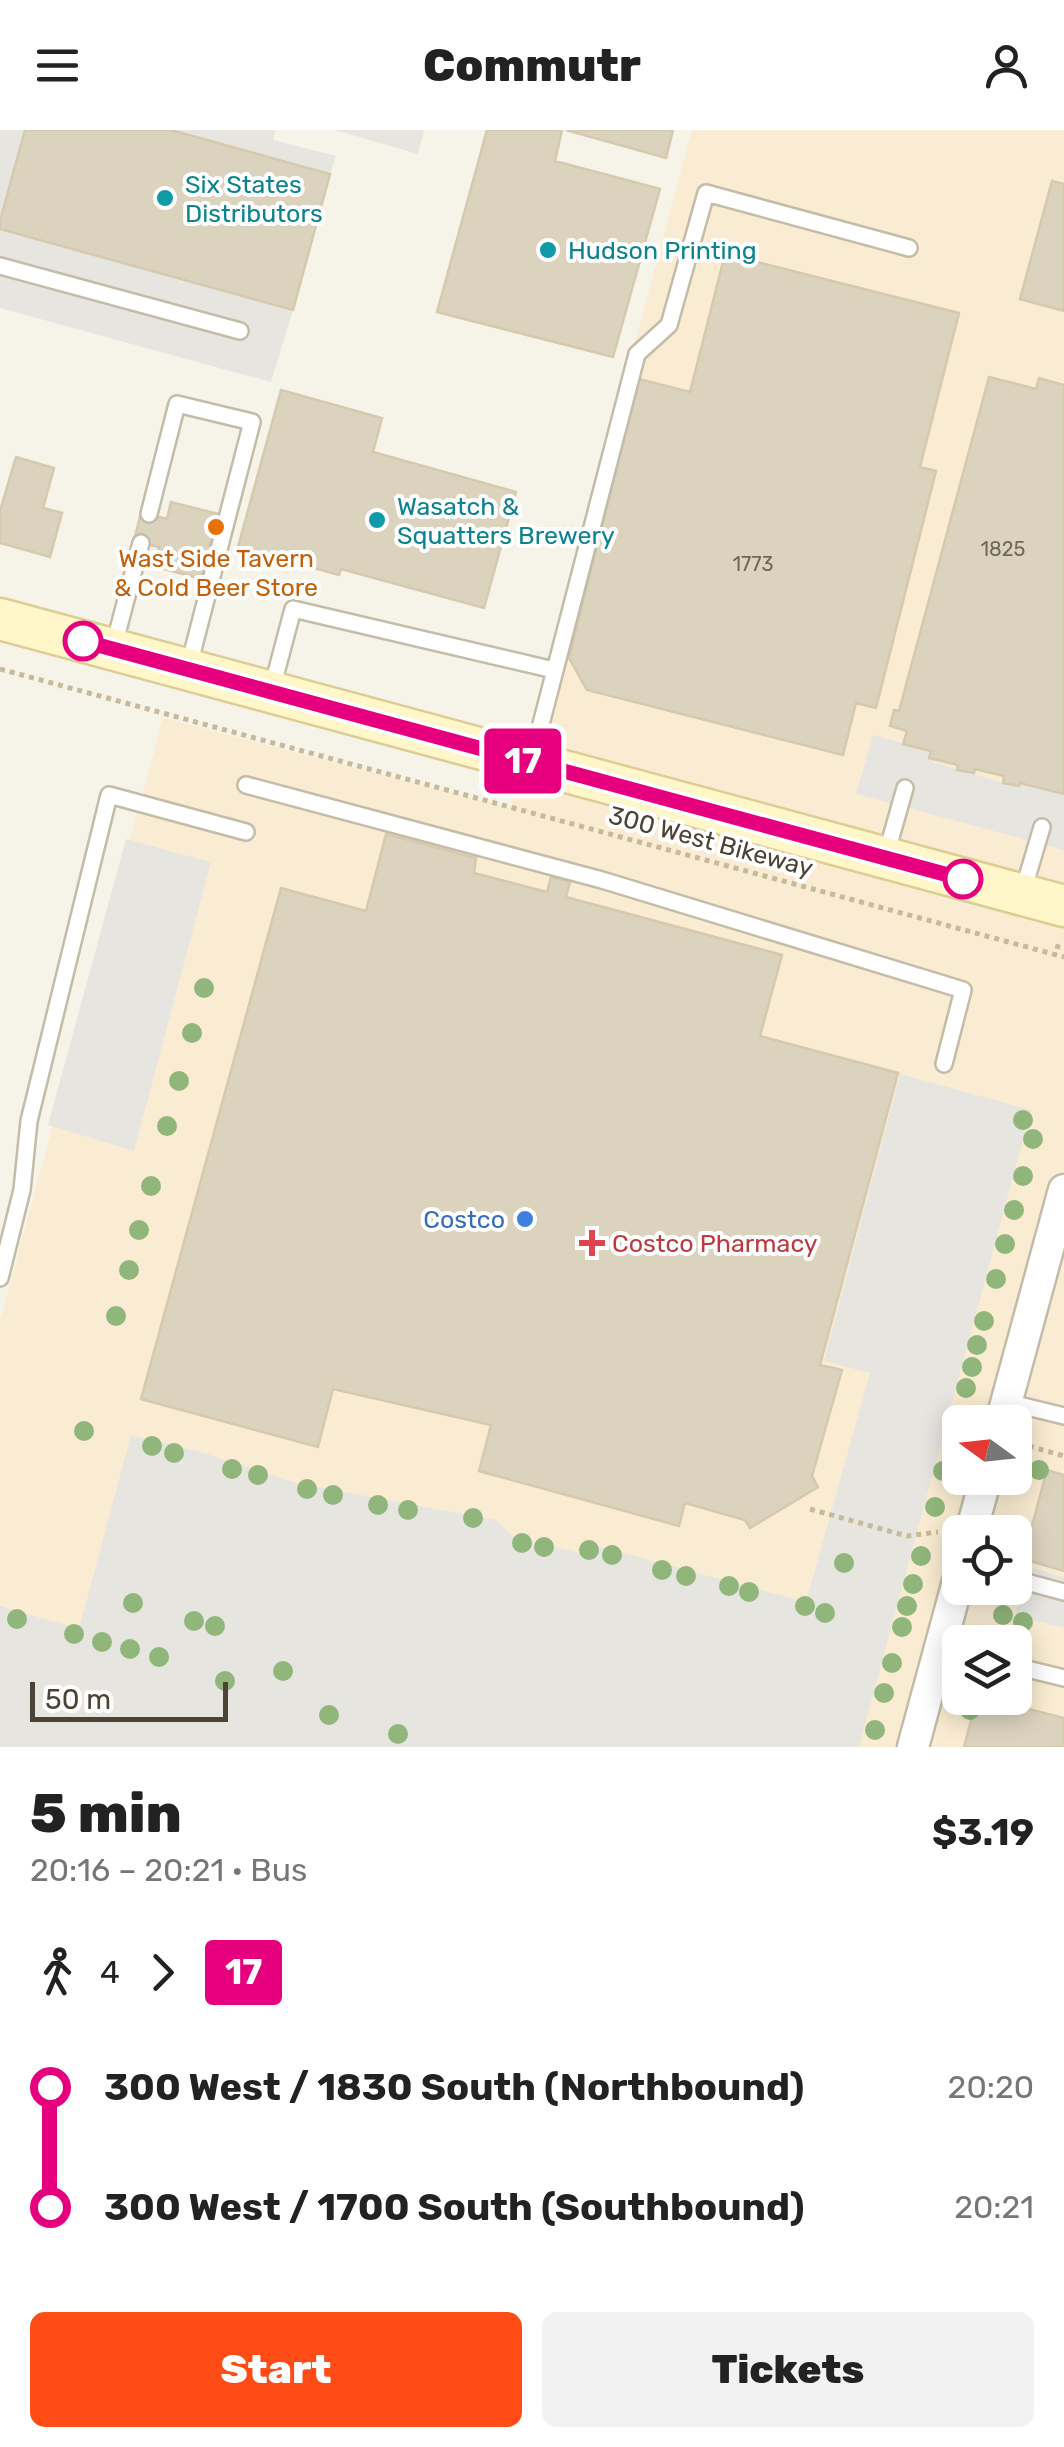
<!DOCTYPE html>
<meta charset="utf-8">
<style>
body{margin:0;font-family:Rubik,sans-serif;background:#f2f2f2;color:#222;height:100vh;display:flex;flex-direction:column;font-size:38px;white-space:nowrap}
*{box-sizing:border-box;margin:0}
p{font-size:32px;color:#767676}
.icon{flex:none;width:55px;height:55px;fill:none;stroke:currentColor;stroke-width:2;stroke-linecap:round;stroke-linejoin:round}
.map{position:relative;height:1617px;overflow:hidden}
.sheet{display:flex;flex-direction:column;background:#fff;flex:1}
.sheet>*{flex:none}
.badge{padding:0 20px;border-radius:8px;font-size:35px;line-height:65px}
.needle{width:65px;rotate:285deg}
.controls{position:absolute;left:942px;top:1275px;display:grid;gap:20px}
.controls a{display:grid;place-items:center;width:90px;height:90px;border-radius:15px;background:#fff;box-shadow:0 5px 25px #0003;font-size:50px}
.scale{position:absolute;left:30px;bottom:25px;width:198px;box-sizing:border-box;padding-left:10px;border:5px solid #4b4436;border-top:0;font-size:28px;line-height:35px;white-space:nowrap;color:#4b4436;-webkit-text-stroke:8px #fff;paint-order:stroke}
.map>.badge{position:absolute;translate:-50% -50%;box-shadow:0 0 0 5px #fff}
.legs{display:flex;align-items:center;gap:15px;height:110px;padding:0 30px;font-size:32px}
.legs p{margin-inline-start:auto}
.headline{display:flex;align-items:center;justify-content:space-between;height:170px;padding:0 30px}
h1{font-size:55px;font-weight:800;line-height:75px}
.primary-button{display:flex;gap:20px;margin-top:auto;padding:20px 30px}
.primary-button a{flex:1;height:115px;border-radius:15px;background:#ff4b16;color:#fff;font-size:40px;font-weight:800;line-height:115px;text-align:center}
.primary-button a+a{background:#f2f2f2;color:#222}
ul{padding:0 30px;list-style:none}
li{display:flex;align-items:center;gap:35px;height:120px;font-size:38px}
li i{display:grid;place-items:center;width:15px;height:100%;margin:0 12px;background:currentColor}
li i::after{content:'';width:25px;height:25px;margin:-12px;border:8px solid;border-radius:50%;background:#fff}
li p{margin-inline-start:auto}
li:first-child i{background:linear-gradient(#0000 50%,currentColor 0)}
li:last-child i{background:linear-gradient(currentColor 50%,#0000 0)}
header{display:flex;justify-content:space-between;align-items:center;height:130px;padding:0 30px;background:#fff;font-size:45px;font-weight:800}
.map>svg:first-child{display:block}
</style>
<header><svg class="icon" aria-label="menu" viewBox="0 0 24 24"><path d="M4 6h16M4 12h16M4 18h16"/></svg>Commutr<svg class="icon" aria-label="person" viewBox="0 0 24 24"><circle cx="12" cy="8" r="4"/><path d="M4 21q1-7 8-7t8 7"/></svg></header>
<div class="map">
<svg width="1064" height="1617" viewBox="0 0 1064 1617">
<rect width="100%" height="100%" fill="#f6f3e8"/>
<path fill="#faecd2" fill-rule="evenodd" d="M692 0H1064V1617H0V1191L163 588 510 678ZM960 1292H1015V1348H960ZM960 1402H1015V1458H960ZM960 1512H1015V1568H960Z"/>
<path fill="#e7e5e0" d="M0 0H25L0 91Z
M171 0H275L273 10 336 26 330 44Z
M335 0H424L418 24Z
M0 99 293 180 271 252 0 178Z
M873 605 931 621 930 628 933 632 1003 653 1019 656 1020 653 1064 664V720L856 664Z
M126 709 211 732 134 1021 48 995Z
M900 944 1031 980 859 1617H0V1476L79 1499 131 1305 201 1322 296 1353 496 1390 514 1407 579 1423 593 1415 806 1472 870 1243 824 1231Z
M1015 1433 1064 1447V1498L1015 1485 1021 1464 999 1458H1015Z"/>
<path fill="#dcd3bf" stroke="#d5c9ae" stroke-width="2.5" d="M25 0H171L330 44 293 180 0 99V91Z
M487 0H562L555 31 660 59 613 227 437 182Z
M566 0H673L666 28Z
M1052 51 1064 54V181L1020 169Z
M725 124 959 183 920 337 936 341 876 578 856 573 843 625 587 560 569 528 639 249 690 262Z
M989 247 1036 259 1039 248 1064 255V664L1020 653 1019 656 1003 653 1004 646 975 639 974 643 957 640 958 635 929 628 931 621 903 614 907 601 890 596 894 580 899 581Z
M281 260 382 288 373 322 516 362 484 478 341 439 339 445 238 417Z
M16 327 54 338 43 378 62 383 50 427 0 413V381Z
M171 372 218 384 201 449 154 436 159 417 134 411 141 382 167 389Z
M386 704 476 728 474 743 547 762 551 747 570 752 566 767 782 825 760 906 898 943 820 1235 842 1240 812 1346 818 1357 750 1398 745 1390 685 1373 679 1396 479 1341 491 1295 333 1259 318 1317 141 1269 281 758 366 781Z
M1047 1340 1064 1345V1441L1023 1429Z
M977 1568H986L1064 1588V1617H964Z"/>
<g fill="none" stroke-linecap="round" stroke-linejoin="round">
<g stroke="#c3bca9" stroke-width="20">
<path id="lane" d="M0 136 240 201
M149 384 177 274 252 292 188 539
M113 519 141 413
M271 562 293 479 554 540
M532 629 637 224 669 195 706 63 909 118
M246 655 602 750 963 860 944 934
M886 725 905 658
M1023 761 1042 697
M0 1148 22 1060 29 991 109 665 246 702
M1007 1272 1064 1286
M1015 1449 1064 1462
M1015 1536 1064 1548"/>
</g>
<g stroke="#c3bca9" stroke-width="35">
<path id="street" d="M1001 1292 1064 1060
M971 1402 986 1348
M913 1617 960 1444"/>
</g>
<g stroke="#dbcd93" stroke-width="45">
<path id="secondary" d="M0 489 1064 776"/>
</g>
<path stroke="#c6ba99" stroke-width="5" stroke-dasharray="5 5" stroke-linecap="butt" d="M0 539 1064 827
M1057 819 1059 812
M1029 1316 1064 1326
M810 1379 907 1406 938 1402"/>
<use href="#lane" stroke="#fff" stroke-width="15"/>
<use href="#street" stroke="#fff" stroke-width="30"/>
<use href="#secondary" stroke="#fff6c9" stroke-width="40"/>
</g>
<g fill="#91b67b">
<circle cx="204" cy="858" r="10"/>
<circle cx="192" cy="903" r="10"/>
<circle cx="179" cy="951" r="10"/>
<circle cx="1023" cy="990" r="10"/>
<circle cx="167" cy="996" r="10"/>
<circle cx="1033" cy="1009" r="10"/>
<circle cx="1023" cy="1046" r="10"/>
<circle cx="151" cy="1056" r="10"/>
<circle cx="1014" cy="1080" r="10"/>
<circle cx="139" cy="1100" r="10"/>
<circle cx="1005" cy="1114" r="10"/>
<circle cx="129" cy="1140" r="10"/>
<circle cx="996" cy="1149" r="10"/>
<circle cx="116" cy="1186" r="10"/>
<circle cx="984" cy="1191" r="10"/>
<circle cx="977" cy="1215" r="10"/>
<circle cx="972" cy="1237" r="10"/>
<circle cx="966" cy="1258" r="10"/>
<circle cx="84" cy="1301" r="10"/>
<circle cx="152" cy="1316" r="10"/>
<circle cx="174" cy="1323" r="10"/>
<circle cx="232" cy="1339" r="10"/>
<circle cx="1039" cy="1340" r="10"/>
<circle cx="943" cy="1341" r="10"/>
<circle cx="258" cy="1345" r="10"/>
<circle cx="307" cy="1359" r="10"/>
<circle cx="333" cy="1365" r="10"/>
<circle cx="378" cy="1375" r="10"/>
<circle cx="935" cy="1377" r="10"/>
<circle cx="408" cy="1380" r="10"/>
<circle cx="473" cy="1388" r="10"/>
<circle cx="522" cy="1413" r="10"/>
<circle cx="544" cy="1417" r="10"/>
<circle cx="589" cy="1420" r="10"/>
<circle cx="612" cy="1425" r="10"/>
<circle cx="921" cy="1426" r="10"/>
<circle cx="844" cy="1433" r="10"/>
<circle cx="662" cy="1440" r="10"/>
<circle cx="686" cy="1446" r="10"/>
<circle cx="913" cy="1454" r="10"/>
<circle cx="729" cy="1456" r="10"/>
<circle cx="749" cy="1462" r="10"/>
<circle cx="133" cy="1473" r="10"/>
<circle cx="805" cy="1476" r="10"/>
<circle cx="907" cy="1476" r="10"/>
<circle cx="825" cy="1483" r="10"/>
<circle cx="1003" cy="1485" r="10"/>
<circle cx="17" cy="1489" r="10"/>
<circle cx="194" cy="1491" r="10"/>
<circle cx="1023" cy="1492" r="10"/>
<circle cx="215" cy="1496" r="10"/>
<circle cx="902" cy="1497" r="10"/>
<circle cx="74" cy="1504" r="10"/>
<circle cx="102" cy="1512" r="10"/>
<circle cx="130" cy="1519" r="10"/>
<circle cx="159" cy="1527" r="10"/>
<circle cx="892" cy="1533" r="10"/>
<circle cx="283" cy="1541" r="10"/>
<circle cx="225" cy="1551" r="10"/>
<circle cx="884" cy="1563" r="10"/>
<circle cx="970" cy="1580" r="10"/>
<circle cx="329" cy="1585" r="10"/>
<circle cx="875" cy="1600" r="10"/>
<circle cx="398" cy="1604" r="10"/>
</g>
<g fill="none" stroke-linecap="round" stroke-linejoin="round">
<g stroke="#fff" stroke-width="22">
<path id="line-1" d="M83 511 963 749"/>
</g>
<use href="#line-1" stroke="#e6007e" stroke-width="15"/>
</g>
<g fill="#0f9aa8" stroke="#fff" stroke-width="4">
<circle cx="165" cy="68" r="10"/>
<circle cx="548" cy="120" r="10"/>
<circle cx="377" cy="390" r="10"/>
</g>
<circle fill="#e8710a" stroke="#fff" stroke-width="4" cx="216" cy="397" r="10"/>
<g fill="#fff" stroke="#e6007e" stroke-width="5">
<circle cx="83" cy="511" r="18"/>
<circle cx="963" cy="749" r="18"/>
</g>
<circle fill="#3f7fe0" stroke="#fff" stroke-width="4" cx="525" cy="1089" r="10"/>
<path fill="#e0444e" stroke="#fff" stroke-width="4" d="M587 1098h10v10h10v10h-10v10h-10v-10h-10v-10h10z"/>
<g text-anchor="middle" stroke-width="8" stroke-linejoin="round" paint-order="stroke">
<g font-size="20" fill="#6f6858">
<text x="1003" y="426">1825</text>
<text x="753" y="441">1773</text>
</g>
<g font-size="25" fill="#0d838f" stroke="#fff" text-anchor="start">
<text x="185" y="63">Six States<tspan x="185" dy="29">Distributors</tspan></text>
<text x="568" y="129">Hudson Printing</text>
<text x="397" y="385">Wasatch &amp;<tspan x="397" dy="29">Squatters Brewery</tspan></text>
</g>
<g font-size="25" fill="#c56008" stroke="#fff">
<text x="216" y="437">Wast Side Tavern<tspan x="216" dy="29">&amp; Cold Beer Store</tspan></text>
</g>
<g font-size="25" fill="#4b4436" stroke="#fff">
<text transform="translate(711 711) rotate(15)" y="9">300 West Bikeway</text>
</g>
<g font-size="25" fill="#366cbe" stroke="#fff" text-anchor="end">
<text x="505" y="1098">Costco</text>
</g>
<g font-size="25" fill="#be3a42" stroke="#fff" text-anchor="start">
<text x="612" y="1122">Costco Pharmacy</text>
</g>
</g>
</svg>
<div class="controls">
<a><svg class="needle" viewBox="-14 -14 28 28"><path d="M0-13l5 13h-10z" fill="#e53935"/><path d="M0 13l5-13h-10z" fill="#767676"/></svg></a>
<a><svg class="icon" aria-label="locate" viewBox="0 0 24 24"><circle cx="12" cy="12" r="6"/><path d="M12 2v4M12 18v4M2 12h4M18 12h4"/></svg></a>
<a><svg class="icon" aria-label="layers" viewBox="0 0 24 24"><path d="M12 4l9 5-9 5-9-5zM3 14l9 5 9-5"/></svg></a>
</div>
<div class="scale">50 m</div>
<b class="badge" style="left:523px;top:631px;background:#e6007e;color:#fff">17</b>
</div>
<section class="sheet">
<div class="headline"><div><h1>5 min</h1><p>20:16 – 20:21 · Bus</p></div><b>$3.19</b></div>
<div class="legs"><svg class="icon" aria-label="walk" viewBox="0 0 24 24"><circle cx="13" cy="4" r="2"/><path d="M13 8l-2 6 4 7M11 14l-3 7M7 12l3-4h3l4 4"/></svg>4<svg class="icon" aria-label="forward" viewBox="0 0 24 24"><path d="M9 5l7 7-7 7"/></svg><b class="badge" style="background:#e6007e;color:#fff">17</b></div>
<ul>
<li><i style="color:#e6007e"></i><b>300 West / 1830 South (Northbound)</b><p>20:20</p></li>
<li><i style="color:#e6007e"></i><b>300 West / 1700 South (Southbound)</b><p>20:21</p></li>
</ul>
<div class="primary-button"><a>Start</a><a>Tickets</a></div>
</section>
